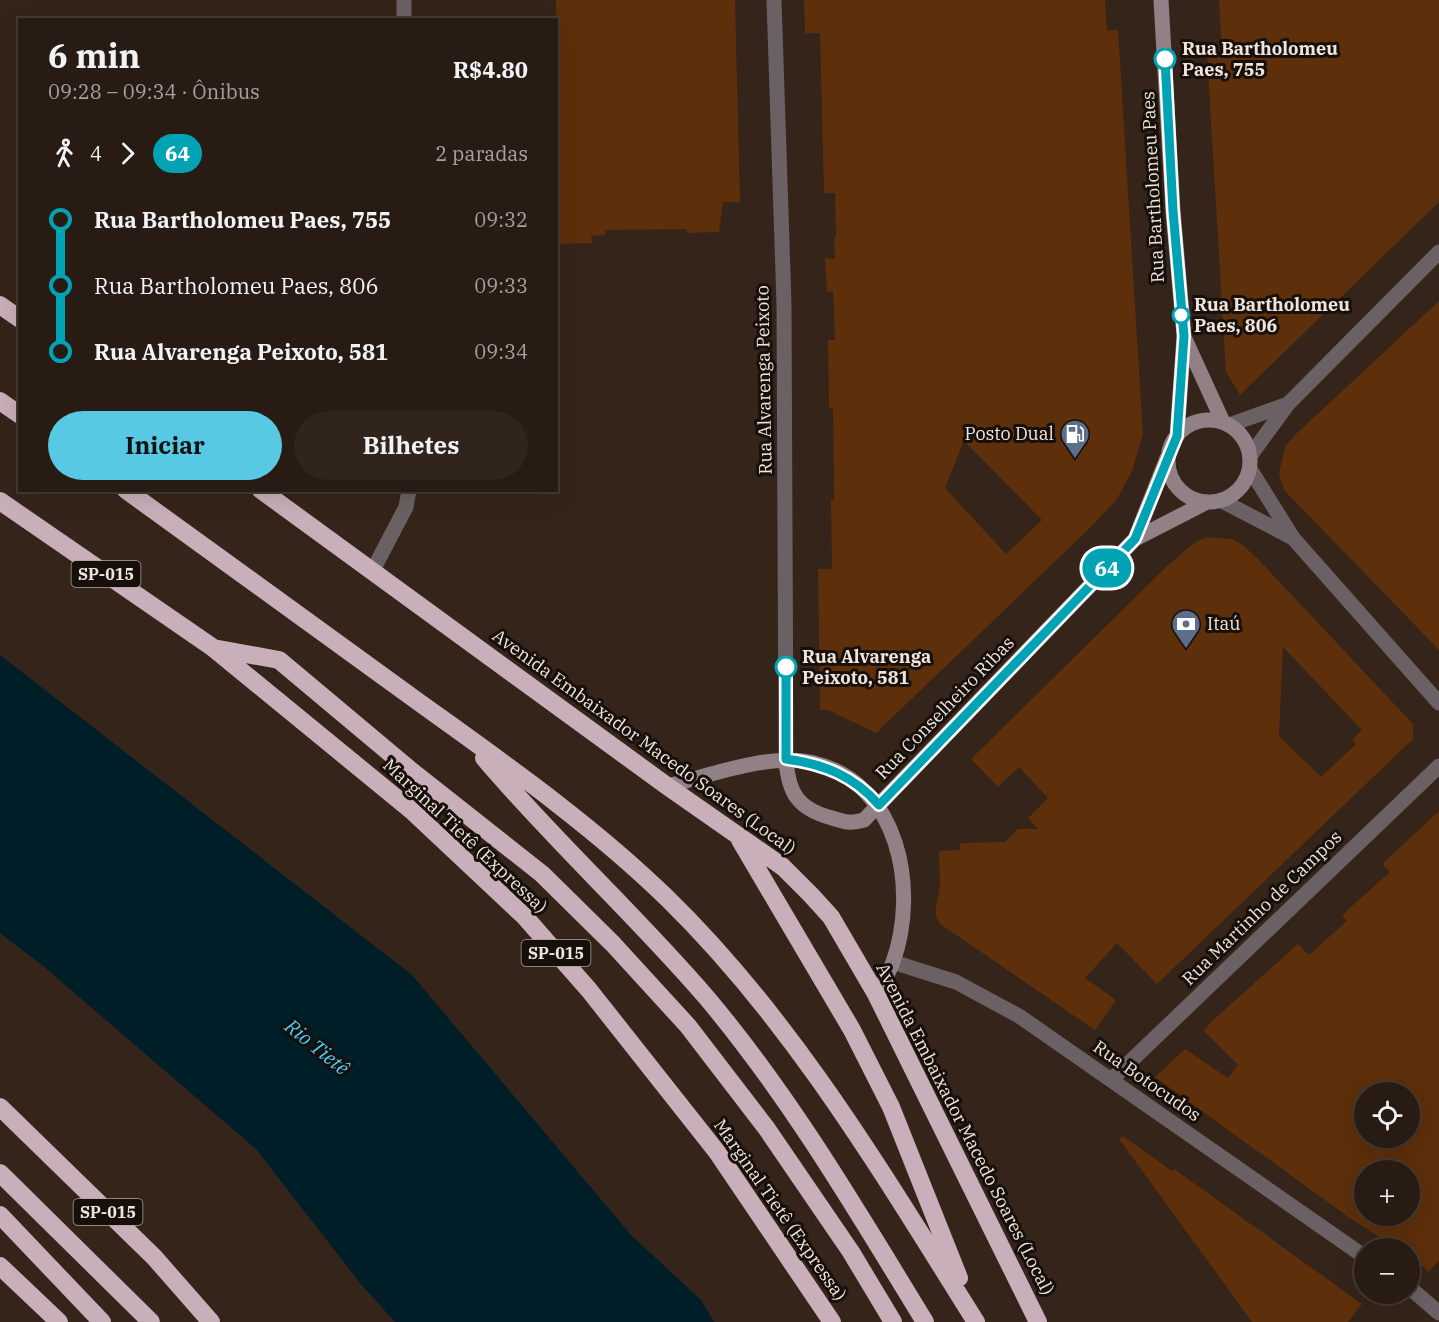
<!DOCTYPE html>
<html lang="pt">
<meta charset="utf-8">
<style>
body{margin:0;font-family:"IBM Plex Serif",serif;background:#30241c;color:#f1f3f6;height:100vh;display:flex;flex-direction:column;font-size:22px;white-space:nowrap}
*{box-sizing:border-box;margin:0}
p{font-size:20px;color:#a5a1a0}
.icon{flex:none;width:33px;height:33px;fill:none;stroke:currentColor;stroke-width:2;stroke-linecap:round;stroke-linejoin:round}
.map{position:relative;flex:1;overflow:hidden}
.details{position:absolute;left:18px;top:18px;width:540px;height:474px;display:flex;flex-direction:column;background:#281b13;border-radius:0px;box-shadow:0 6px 24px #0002,0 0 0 2px #443933}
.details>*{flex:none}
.badge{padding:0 12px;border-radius:20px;font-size:21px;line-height:39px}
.buttons{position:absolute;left:1354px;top:1082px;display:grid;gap:12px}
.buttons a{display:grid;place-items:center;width:66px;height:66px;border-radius:50%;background:#281b13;box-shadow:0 6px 24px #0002,0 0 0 2px #443933;font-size:30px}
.map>.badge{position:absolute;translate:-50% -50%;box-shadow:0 0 0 3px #fff}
.legs{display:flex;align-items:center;gap:9px;height:66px;padding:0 30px;font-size:20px}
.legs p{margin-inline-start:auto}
.head{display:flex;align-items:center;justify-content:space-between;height:102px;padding:0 30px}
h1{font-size:33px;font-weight:800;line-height:45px}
.cta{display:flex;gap:12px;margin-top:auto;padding:12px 30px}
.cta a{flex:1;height:69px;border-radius:36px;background:#57c9e2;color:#111;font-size:24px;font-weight:800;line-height:69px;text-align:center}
.cta a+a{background:#30241c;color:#f1f3f6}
ul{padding:0 30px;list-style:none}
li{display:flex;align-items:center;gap:21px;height:66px;font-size:22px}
li i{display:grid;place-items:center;width:9px;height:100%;margin:0 8px;background:currentColor}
li i::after{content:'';width:15px;height:15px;margin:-8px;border:4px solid;border-radius:50%;background:#281b13}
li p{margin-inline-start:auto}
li:first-child i{background:linear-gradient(#0000 50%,currentColor 0)}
li:last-child i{background:linear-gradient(currentColor 50%,#0000 0)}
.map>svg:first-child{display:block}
</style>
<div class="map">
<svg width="1439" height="1322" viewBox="0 0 1439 1322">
<rect width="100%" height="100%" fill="#352419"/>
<path fill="#001e28" d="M0 655 412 975 631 1235 701 1300 714 1322H395L360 1283 256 1149 42 965 0 933Z"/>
<path fill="#5d2f0b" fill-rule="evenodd" d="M556 0H735L740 202H723L719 232 687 233V229L605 230V235L591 236 592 243 556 244Z
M804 0H1105L1107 31 1118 30 1143 434 1132 471 1117 499 1093 525 876 733 828 710H820L818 569H832L831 500H834L833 408 829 409 828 340H835L833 291 827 292 825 258 835 259 834 237H836L835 193H824L820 33H805ZM964 441 1042 520 1006 554 945 488Z
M1219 0H1439V202L1240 395 1226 372 1207 55 1222 53Z
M1439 301V650L1284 490 1279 474 1285 447 1296 434Z
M1206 537 1232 539 1244 546 1260 561 1413 724V739L1157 984 1117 943 1085 978 1116 1000 1095 1030 940 924 935 913 940 886 939 851 960 850V843L1005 842 1018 829H1038L1028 818 1048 798 1019 767 998 787 971 759 1166 567 1193 544ZM1283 647 1362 730 1352 740 1356 744 1321 777 1279 736Z
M1439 811V1260L1429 1272 1410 1256V1248H1396L1347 1216 1155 1077 1185 1049 1228 1078 1238 1065 1204 1031 1211 1022 1298 944 1309 955 1347 921 1342 915 1390 872 1382 864ZM1365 1092H1410V1137H1365ZM1365 1170H1410V1215H1365Z
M1123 1136 1172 1171 1174 1169 1362 1304 1348 1322H1252L1119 1139Z"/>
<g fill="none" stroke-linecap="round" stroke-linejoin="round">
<path stroke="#6b6165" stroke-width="15" d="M404 0V20
M774 0 784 304 786 759
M1229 425 1288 404
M1250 456 1288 404 1439 252
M1250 469 1293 538 1439 703
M1222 501 1293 538
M373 570 406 507 409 490
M893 962 956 982 1019 1016 1365 1257
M1112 1079 1439 766
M1410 1288 1439 1313"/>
<path stroke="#918187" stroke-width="15" d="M1161 0 1173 211 1184 336 1177 436
M1185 339 1223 422
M1168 461a41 41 0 1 1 82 0a41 41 0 1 1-82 0Z
M1135 539 1167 458
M786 759C788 793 798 809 832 818 845 822 851 824 864 820L1135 539 1207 502
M667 786C709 776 771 752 814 763 899 783 919 889 893 962 889 973 882 984 876 994"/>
<path stroke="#c9afb9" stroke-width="18" d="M0 305 20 319
M0 401 20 415
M126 490C224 561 322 632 420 703 505 764 592 825 667 898 793 1021 883 1174 976 1322
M261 490 667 786 783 867 811 895 831 917 876 994 1038 1322
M0 501 212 647 411 810 525 917 589 990 717 1152 832 1322
M213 648 279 660 409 769 542 874 613 944 688 1026 767 1129 851 1252 893 1322
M484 758C555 842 636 915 707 998 791 1098 857 1211 925 1322
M740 840 852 1030 891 1107 959 1278
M0 1107 154 1257 211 1322
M0 1173 151 1322
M0 1215 102 1322
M0 1266 59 1322"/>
</g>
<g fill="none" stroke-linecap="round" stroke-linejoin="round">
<g stroke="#fff" stroke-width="14">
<path id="line-1" d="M786 667V759C824 764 854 776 879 805L1135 539 1177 436 1184 336 1173 211 1165 59"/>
</g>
<use href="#line-1" stroke="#00a3b4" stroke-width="9"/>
</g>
<defs>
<g id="fuel-pin" transform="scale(1.5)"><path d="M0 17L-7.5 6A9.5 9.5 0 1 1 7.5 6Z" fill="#5c6f8a" stroke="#170f0a"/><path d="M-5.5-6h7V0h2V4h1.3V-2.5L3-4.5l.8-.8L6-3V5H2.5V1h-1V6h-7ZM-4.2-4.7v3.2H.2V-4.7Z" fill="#fff"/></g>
<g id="bank-pin" transform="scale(1.5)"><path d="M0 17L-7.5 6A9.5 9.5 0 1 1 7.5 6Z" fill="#5c6f8a" stroke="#170f0a"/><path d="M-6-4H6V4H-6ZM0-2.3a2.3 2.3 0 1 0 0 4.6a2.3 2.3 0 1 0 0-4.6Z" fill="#fff"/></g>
</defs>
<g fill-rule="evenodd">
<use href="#fuel-pin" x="1075" y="434"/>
<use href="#bank-pin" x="1186" y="624"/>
</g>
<g fill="#fff" stroke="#00a3b4" stroke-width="3">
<circle cx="1165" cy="59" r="10"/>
<circle cx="1181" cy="315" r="8"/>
<circle cx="786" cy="667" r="10"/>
</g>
<g text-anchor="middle" stroke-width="6" stroke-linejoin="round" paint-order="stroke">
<g fill="#170f0a" stroke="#afa49e" stroke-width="1.5">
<rect x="71.5" y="561" width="69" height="26" rx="4.5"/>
<rect x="521.5" y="940" width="69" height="26" rx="4.5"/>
<rect x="73.5" y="1199" width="69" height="26" rx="4.5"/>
</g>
<g font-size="16" font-weight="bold" fill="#f0e4dd">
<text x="106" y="580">SP-015</text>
<text x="556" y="959">SP-015</text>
<text x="108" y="1218">SP-015</text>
</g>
<g font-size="18" font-weight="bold" fill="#f0e4dd" stroke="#170f0a" text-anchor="start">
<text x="1182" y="55">Rua Bartholomeu<tspan x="1182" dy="21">Paes, 755</tspan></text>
<text x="1194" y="311">Rua Bartholomeu<tspan x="1194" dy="21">Paes, 806</tspan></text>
<text x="802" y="663">Rua Alvarenga<tspan x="802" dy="21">Peixoto, 581</tspan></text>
</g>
<g font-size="18" fill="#f0e4dd" stroke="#170f0a">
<text transform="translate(1153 187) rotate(-93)" y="6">Rua Bartholomeu Paes</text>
<text transform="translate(764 380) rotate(-91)" y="6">Rua Alvarenga Peixoto</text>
<text transform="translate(945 708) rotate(-46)" y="6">Rua Conselheiro Ribas</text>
<text transform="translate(644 742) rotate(36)" y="6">Avenida Embaixador Macedo Soares (Local)</text>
<text transform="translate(465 836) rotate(43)" y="6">Marginal Tietê (Expressa)</text>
<text transform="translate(1262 908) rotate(-44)" y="6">Rua Martinho de Campos</text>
<text transform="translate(1147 1081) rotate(35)" y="6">Rua Botocudos</text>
<text transform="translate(965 1129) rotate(63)" y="6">Avenida Embaixador Macedo Soares (Local)</text>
<text transform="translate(780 1210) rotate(55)" y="6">Marginal Tietê (Expressa)</text>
</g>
<g font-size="18" fill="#f0e4dd" stroke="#170f0a" text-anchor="end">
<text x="1054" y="440">Posto Dual</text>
<text x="1207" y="630" text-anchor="start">Itaú</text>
</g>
<g font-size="20" font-style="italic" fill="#45d1fe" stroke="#170f0a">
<text transform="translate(317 1047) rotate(39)" y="7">Rio Tietê</text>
</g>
</g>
</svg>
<div class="buttons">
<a><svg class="icon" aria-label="locate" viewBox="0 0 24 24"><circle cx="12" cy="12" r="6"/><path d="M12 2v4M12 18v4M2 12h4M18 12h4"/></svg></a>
<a>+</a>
<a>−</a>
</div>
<b class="badge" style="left:1107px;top:568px;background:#00a3b4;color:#fff">64</b>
<section class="details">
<div class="head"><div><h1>6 min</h1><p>09:28 – 09:34 · Ônibus</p></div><b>R$4.80</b></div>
<div class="legs"><svg class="icon" aria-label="walk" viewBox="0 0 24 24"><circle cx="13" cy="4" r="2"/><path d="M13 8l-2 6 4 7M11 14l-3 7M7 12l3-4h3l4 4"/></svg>4<svg class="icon" aria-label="forward" viewBox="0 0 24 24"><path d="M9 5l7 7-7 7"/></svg><b class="badge" style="background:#00a3b4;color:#fff">64</b><p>2 paradas</p></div>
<ul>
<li><i style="color:#00a3b4"></i><b>Rua Bartholomeu Paes, 755</b><p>09:32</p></li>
<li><i style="color:#00a3b4"></i><span>Rua Bartholomeu Paes, 806</span><p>09:33</p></li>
<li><i style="color:#00a3b4"></i><b>Rua Alvarenga Peixoto, 581</b><p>09:34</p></li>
</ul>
<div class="cta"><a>Iniciar</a><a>Bilhetes</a></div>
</section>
</div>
